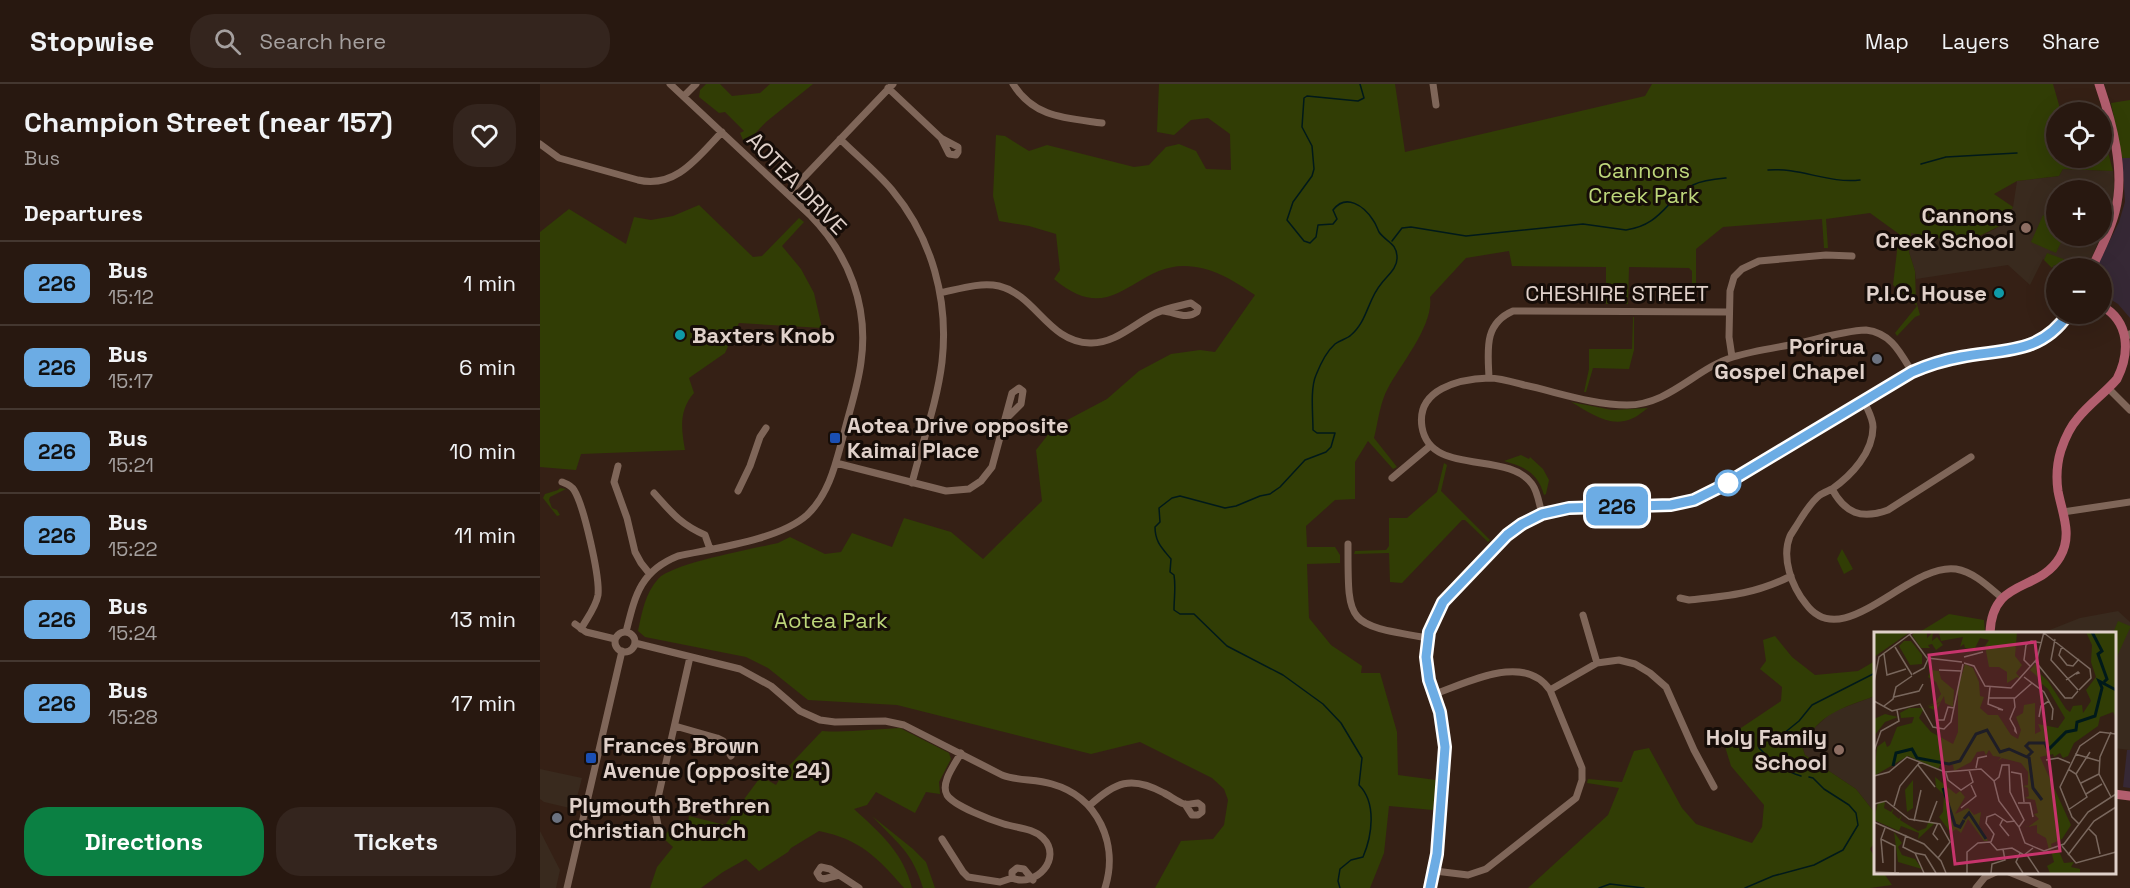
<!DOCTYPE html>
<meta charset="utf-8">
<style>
body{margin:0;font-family:"Space Grotesk",sans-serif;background:#34251e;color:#f1f3f6;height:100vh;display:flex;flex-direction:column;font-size:22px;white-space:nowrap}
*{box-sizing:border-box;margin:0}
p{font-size:20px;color:#a5a09f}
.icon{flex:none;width:33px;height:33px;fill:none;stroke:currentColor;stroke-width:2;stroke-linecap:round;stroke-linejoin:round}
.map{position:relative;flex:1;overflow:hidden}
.panel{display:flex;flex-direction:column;background:#281810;width:540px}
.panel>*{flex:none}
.badge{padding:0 12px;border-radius:9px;font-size:21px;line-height:39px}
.fabs{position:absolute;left:1506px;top:18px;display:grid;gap:12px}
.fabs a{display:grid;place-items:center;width:66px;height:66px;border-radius:50%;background:#281810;box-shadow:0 6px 24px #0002,0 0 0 2px #443730;font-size:30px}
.map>.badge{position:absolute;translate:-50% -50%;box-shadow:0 0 0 3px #fff}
h2{padding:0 24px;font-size:22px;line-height:54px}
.round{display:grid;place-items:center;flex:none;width:63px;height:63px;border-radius:24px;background:#34251e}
.summary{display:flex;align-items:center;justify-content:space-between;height:102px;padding:0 24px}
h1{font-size:28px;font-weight:700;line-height:45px}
.primary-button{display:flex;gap:12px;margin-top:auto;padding:12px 24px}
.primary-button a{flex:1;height:69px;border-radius:24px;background:#0b8043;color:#fff;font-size:24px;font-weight:700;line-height:69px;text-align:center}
.primary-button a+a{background:#34251e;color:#f1f3f6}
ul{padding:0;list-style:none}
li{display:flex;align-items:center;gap:18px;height:84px;padding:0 24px;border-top:2px solid #443730}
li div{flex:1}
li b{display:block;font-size:22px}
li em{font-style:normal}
li .badge{min-width:66px;font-weight:700;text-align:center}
header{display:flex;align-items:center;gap:36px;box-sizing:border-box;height:84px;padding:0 30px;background:#281810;border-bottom:2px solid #443730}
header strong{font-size:28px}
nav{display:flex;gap:33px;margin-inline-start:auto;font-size:21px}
.search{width:420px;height:54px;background:#34251e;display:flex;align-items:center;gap:15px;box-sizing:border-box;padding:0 21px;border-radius:24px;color:#a5a09f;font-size:22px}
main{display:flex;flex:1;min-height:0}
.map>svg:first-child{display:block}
</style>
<header>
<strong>Stopwise</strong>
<div class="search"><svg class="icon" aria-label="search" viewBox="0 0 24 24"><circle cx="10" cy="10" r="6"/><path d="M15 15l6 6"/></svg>Search here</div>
<nav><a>Map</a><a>Layers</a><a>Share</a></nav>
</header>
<main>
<section class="panel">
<div class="summary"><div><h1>Champion Street (near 157)</h1><p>Bus</p></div><a class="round"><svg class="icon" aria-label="heart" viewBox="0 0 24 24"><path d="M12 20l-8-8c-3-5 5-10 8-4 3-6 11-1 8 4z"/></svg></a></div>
<h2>Departures</h2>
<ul>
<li><span class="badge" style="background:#6cace4;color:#111">226</span><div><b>Bus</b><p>15:12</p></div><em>1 min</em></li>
<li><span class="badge" style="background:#6cace4;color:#111">226</span><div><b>Bus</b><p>15:17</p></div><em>6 min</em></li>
<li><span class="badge" style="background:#6cace4;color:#111">226</span><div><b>Bus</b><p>15:21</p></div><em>10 min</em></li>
<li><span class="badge" style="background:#6cace4;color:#111">226</span><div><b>Bus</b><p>15:22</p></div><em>11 min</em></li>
<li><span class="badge" style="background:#6cace4;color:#111">226</span><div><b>Bus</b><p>15:24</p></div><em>13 min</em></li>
<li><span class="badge" style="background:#6cace4;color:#111">226</span><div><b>Bus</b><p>15:28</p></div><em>17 min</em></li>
</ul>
<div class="primary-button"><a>Directions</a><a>Tickets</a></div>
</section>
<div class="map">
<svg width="1590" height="804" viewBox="0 0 1590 804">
<rect width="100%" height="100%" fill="#352015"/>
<path fill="#362835" d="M1582 74H1590V234L1578 220 1562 210V184H1556L1579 138 1585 118Z
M1587 666H1590V704L1583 703Z"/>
<path fill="#392a1e" d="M1523 85 1573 87 1575 114 1568 138 1562 151V106H1516V152H1561L1547 184 1516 186 1503 175 1490 201 1468 181 1376 195 1375 187 1369 168 1371 148 1425 159 1434 156 1464 140 1473 123 1477 97 1519 92Z
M1578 527 1590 538V666L1574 664V549H1502L1540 534Z
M1335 612V729L1316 705 1265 671 1262 661 1270 648 1292 628Z
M0 685 42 694 34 725 4 718 0 715Z
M0 747 20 786 16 804H0Z"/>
<path fill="#313d05" d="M166 0H180L192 12 220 9 230 0H273L226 38 206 59 203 56 200 49 204 47 185 28 179 29 159 13 160 6Z
M619 0H855L865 68 1105 12 1112 0H1513L1521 28H1516V74H1562V61L1566 60 1573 87 1523 85 1519 92 1477 97 1454 110 1473 123 1464 140 1425 159 1371 149 1369 168 1375 187 1376 217 1380 231 1375 233 1357 252 1355 249 1377 222 1353 201 1359 150 1330 129 1286 135 1288 164H1284L1282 135 1183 143 1156 165V220H1152V187L1149 184 1089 183 1088 220H1066V183L972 182 969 167 926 174 890 213C894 241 861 280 848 304 840 318 838 338 834 354L857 383 853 385 828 357 815 378V415L795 416 766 442 767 463H795L800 471V479L767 480 769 534 791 561 822 582 821 589H840L857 648 858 691 896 696 893 726 849 722 844 769 830 804H615L641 757 673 755 684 741 688 716 684 705 672 694 600 658 551 670 357 621 268 616 228 584 206 573 105 553 98 547C102 528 105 510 118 495 133 479 213 465 238 459L250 453 285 470 301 468 312 449 352 463 364 434 411 448 443 475 502 417 496 366 514 343 567 315 599 287 631 270 660 266 675 268 715 211C693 196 671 182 644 182 592 182 573 245 514 195L520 186 516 150 489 142 459 137 453 112 456 51 465 52 489 67 507 61 594 83 609 81 626 63 639 60 656 67 666 85 691 86 690 50 668 34 651 36 634 51 617 48Z
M1590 16V74H1582L1571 19Z
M159 121 213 173 222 172 259 134 264 138 242 162 261 185 274 209 282 244 199 239 185 269 149 294 154 309C139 326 141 344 145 366L41 370 36 386 0 383V148L29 125 86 160 94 133 111 136 133 132Z
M1503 131 1516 138V152H1524L1516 169 1491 158Z
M1507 169 1526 176 1522 184 1514 181 1512 184 1504 176Z
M1093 233H1094V266L1089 285 1053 284 1046 308H1044L1049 285V265H1092Z
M1031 318 1072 326 1108 324C1102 328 1097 333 1091 335 1069 344 1049 328 1031 318Z
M981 371 989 375 990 373 1003 385 1009 396 1006 410 1004 411C998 389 985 383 964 377Z
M904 379 907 381 901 407 950 456 948 458 925 436H922L862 499 850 498 849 469 814 470 815 467 846 466 849 462V434H867L897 408Z
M20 404 26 405 10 413 9 416 12 424 17 426 20 431 17 432 3 414 5 410 18 406Z
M1302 465 1313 485 1304 490 1297 475Z
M1409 530 1444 536 1445 549H1378Z
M1578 537 1590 542V544L1574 579 1573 549Z
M1235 552 1252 573 1275 591 1318 587 1335 577V612C1302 624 1280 629 1262 662L1265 671 1316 705 1335 729V758L1330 765 1335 774V788H1343L1352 801 1330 804H988L1068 731 1079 704 1047 699 1048 695 1082 698 1094 667 1109 664 1142 724 1156 740 1212 759 1222 743 1224 721 1191 682 1183 656 1241 617 1242 603 1220 585 1226 577 1223 556Z
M360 644 409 669 411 675 399 698 400 710 386 708 375 729 336 708 327 721 314 725C340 749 363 768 372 804H364C338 774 320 755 279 747L251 764 248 768 219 787 206 775 183 788 161 804H110L117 783 133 763 123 754 129 746 146 751 149 732 185 741 219 695 224 694 236 701 245 686 282 647C308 649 333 645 360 644Z
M332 732 373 765 386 778 395 804H383C372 767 357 759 332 732Z"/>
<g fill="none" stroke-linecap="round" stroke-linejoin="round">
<path stroke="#00191a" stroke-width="1.5" d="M1381 80 1406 73 1477 69
M1228 86C1259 83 1289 100 1320 96
M852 157 862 144 871 143 926 152 1043 140 1086 146C1122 141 1126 115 1153 101 1163 96 1175 95 1186 94
M1261 692C1243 687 1232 677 1219 664L1221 653 1232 655 1243 650 1259 637 1272 621 1335 589
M800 804 798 797 800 785 811 776 823 773C832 752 837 719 819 701L822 674 801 639 783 620 743 591 687 562 654 530H640L634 526C634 514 636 503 634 491L630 488 631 475C622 464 615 458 615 443L620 438 619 424 632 414 640 412 685 424 696 422 720 412 730 410 740 403 765 376 786 368 791 363 795 349H777L773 346C773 330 770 305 776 291 780 281 787 267 795 260 800 256 807 255 811 251 827 238 828 215 841 200 847 192 858 184 857 173 857 159 846 158 839 148 837 144 836 140 833 136 824 122 806 109 793 126L797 135 793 140 778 141 776 153 770 159 764 157 747 136 753 118 772 92 774 85 772 62 762 43 764 14 767 12 818 17 824 14 820 0
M1059 804 1070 800 1104 804
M1205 804 1233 792 1274 781 1303 766 1318 741 1316 729 1309 721 1284 705 1273 694 1269 693"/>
<path stroke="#7f6659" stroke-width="7" d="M473 0C494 34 526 34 562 39
M893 0 896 21
M348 4 401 54 418 63V68L416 71 409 70 401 54
M144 12 156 0
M300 55C317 72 337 88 352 106 392 154 409 216 402 278 397 319 382 359 372 399
M0 60 19 74 98 96C136 105 158 73 182 48
M248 110 353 0
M400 209C419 205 440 198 459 202 496 211 508 258 550 259 575 260 595 239 616 229 627 224 639 222 651 219L658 224 657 228C646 236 635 228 623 227
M1589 251 1590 250
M1192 273 1189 253 1190 207 1194 193 1202 185 1219 177 1286 171 1312 172
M949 294C948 267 943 240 973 227L1189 228
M1568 304 1590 326
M1324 317C1327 325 1333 334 1333 343 1333 368 1312 391 1292 405 1288 407 1283 409 1280 411 1272 417 1265 428 1260 436 1257 441 1253 447 1250 452 1241 474 1252 503 1266 520 1303 571 1369 478 1416 485 1434 488 1449 503 1462 514
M296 379 406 407 429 405 441 397 452 383 472 309 479 304 483 307 481 320 466 335
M78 382 74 398 87 434 95 468 101 479 109 489
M852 394 890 362
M22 398C27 400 31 401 34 406 44 422 60 493 58 511 56 523 47 534 41 545
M1292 405C1305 429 1321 436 1348 426L1431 373
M198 407 210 382 220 353 226 344
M114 409C132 429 140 440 165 451L170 465
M1523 428 1590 418
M1002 430C999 420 998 408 992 400 968 366 890 393 882 343 876 305 919 295 949 294 960 294 973 298 984 301 1017 308 1053 321 1087 321 1129 321 1155 285 1193 273 1212 267 1234 264 1255 260 1278 255 1302 247 1326 246 1351 249 1360 268 1372 288
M808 460C808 542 806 540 888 554
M1140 514 1149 516C1188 512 1215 510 1251 492
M1043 531 1057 579
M35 540 46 548 75 555
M75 558a10 10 0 1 1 20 0a10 10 0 1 1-20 0Z
M86 548C95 512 100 487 138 472 175 464 239 456 267 431 290 409 296 378 304 349 310 325 318 302 321 278 329 223 309 171 271 132L130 0
M95 559 200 585 231 602 260 627 280 636 295 638 345 637 364 641 462 691C478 697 495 695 512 700 558 713 579 760 565 804
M1010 606 1057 579 1079 576 1095 580 1110 589 1126 603 1154 666 1174 703
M894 610C928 599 984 568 1010 606L1042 684V696L1036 714 946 785 928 791 895 787
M135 642 177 654 183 657 191 672
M421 669C415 680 400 699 407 711 414 722 451 736 464 740 477 744 493 744 503 754 523 774 496 804 472 794V788L477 784 484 785 493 796
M549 722C575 698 591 691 624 709 630 712 638 718 644 720 648 721 654 719 658 719L662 722V728L658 731H652L645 720
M118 741 115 727 150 573
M402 755 423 788 428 793 460 798 472 794
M1469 788 1508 804
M299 791 284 795 280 794 277 789 281 783 290 785 319 804
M27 804 82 567
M1436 804 1445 793 1456 788"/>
<path stroke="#b25e6e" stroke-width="9" d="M1552 184C1560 166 1570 148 1575 128 1586 88 1572 38 1559 0
M1450 549C1452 493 1499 509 1520 473 1533 451 1522 429 1518 407 1516 393 1517 379 1521 366 1525 354 1530 343 1538 334 1550 319 1565 309 1577 295 1590 269 1590 238 1562 222
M1574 710 1590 712
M890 804 897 770 905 663 900 628 889 596 886 573 889 548 903 518 967 451 982 440 1002 430 1029 424 1131 421 1166 411 1372 288C1388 282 1404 276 1421 273 1463 265 1502 270 1529 230"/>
</g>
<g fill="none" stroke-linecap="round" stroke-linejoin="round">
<g stroke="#fff" stroke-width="14">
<path id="line" d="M890 804 897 770 905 663 900 628 889 596 886 573 889 548 903 518 967 451 982 440 1002 430 1029 424 1131 421 1154 416 1182 402 1372 288C1388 281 1404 276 1421 273 1464 265 1501 270 1528 230"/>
</g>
<use href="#line" stroke="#6cace4" stroke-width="9"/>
</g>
<g fill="#8d6e63" stroke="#160d08" stroke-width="2">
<circle cx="1486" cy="144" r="6"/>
<circle cx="1299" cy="666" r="6"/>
</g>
<g fill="#0f9aa8" stroke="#160d08" stroke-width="2">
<circle cx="1459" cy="209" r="6"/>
<circle cx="140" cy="251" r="6"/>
</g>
<g fill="#6b7280" stroke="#160d08" stroke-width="2">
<circle cx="1337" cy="275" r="6"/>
<circle cx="17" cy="734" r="6"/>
</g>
<g fill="#1a4fb4" stroke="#160d08" stroke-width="2">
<rect x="289" y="348" width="12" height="12" rx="3"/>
<rect x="45" y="668" width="12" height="12" rx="3"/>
</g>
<circle fill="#fff" stroke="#6cace4" stroke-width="3" cx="1188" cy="399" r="12"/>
<g text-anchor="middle" stroke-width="6" stroke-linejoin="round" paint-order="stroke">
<g font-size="22" fill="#bdd67a" stroke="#160d08">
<text x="1104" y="94">Cannons<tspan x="1104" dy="25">Creek Park</tspan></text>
<text x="291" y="544">Aotea Park</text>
</g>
<g font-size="22" fill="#e0d1ca" stroke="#160d08">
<text transform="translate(257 99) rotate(46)" y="8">AOTEA DRIVE</text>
<text x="1077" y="217">CHESHIRE STREET</text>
</g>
<g font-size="22" font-weight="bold" fill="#e0d1ca" stroke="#160d08" text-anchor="end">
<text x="1474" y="139">Cannons<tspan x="1474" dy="25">Creek School</tspan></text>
<text x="1447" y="217">P.I.C. House</text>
<text x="152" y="259" text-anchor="start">Baxters Knob</text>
<text x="1325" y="270">Porirua<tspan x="1325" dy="25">Gospel Chapel</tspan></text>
<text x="307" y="349" text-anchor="start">Aotea Drive opposite<tspan x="307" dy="25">Kaimai Place</tspan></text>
<text x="1287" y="661">Holy Family<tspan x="1287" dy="25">School</tspan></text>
<text x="63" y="669" text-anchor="start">Frances Brown<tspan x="63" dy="25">Avenue (opposite 24)</tspan></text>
<text x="29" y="729" text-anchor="start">Plymouth Brethren<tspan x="29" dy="25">Christian Church</tspan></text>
</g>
</g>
<g transform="translate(1334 548)">
<rect width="242" height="242" fill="#352015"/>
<path d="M1 0H36L0 25ZM41 0H53V6L59 0 58 9 63 5 69 13 62 18 58 12 54 13 56 16H47L38 3ZM110 0H143L141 24 148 33 142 41 147 47 143 45 133 51V40L125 35H115L111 14 115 8 106 6 101 16H91L90 12 86 15 89 5 67 9 65 1ZM212 0H241V84L239 80 226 85 224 94 200 111 194 124 189 126 186 121 180 125 179 122 166 125 197 193 188 207 177 212 178 217 175 218 172 206 163 201V193L153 195 150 193 154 195 165 187 160 182 164 181 161 168 151 166 155 164 154 156 149 154 154 153V140L147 131 128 126 124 129 127 125 119 124 115 118 112 123 110 119 103 120 97 130 80 139 79 133 67 132 64 137 34 124 0 144 3 115 11 109 13 115 16 113 23 95 38 91 40 85 27 86 26 81 35 76H50L45 86 57 100 79 112 84 100V56L91 32 99 36 105 50 106 64 110 65 106 76 114 83H124L137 103 144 107 147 98 142 85 149 81 150 73 161 71V102L167 99 164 92 184 96 191 86 174 57 168 52 165 54 167 48 156 38 162 31 163 39 174 49 192 77 196 80 199 74 208 73 209 81 217 69 212 58 222 45 217 30 218 13ZM30 9H37L48 23V32L36 33 25 14ZM57 38 65 39 67 47 80 58 79 75 71 71 70 64 62 79 54 75 64 72 67 69 64 71 51 75 61 71 67 62 62 50 54 45ZM11 82 24 85 11 90 0 104V87ZM61 145 82 162 86 159 91 165 81 182 94 176 100 183 107 180 105 193 114 209H110L94 187 87 201 82 197 77 201 65 185 69 180 70 163 62 155ZM39 148V176L33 180 31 158ZM4 170H11L10 176 17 180 20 176 18 181 25 187 28 183 26 188 44 199 52 196 54 191H61L44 207 45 201 27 194 25 199 0 188ZM20 200 28 211 24 215 28 223 41 227 48 237 24 230ZM184 217 190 231 200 230 197 235 206 237V241H176L173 234 180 230 177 219Z" fill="#313d05"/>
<path fill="none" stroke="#00191a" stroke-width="3" d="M218 0 228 19 224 22 233 47 230 50M155 125 159 156 168 168M19 134 22 121 38 117 43 126 75 132 86 129 102 102 113 98 126 120 135 117 153 125 158 120 152 114 155 111H171L174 118 192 100 202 98 203 90 221 84 228 56 225 49 242 58M69 156 81 193 86 195 90 188M90 187 95 181 112 207"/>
<path fill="none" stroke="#79675d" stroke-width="1.5" d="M170 1 216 37 217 46 205 58M36 3 53 26 88 30M181 7 177 28 204 58M188 14 185 23 193 33 199 34 205 27M21 15 38 43M10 22 13 43 32 37M90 25 109 20M161 29 191 66H198L204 59M90 31 100 34 111 54 137 56 163 27 170 0M157 35 150 28 152 13 157 9 168 11M65 38 87 39M39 42 50 36 54 27M150 45 170 60 179 77 178 88M192 48 204 40 205 41 202 42M0 50 5 25 39 0M116 55 114 72 129 78 124 77M20 65 45 59 49 52M114 66H141L158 51M140 66 141 75 136 87 141 96 142 100 141 99V96M0 69 18 79 46 72 59 95 70 97 77 90 89 32M10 74 19 67 22 55 38 44M165 85 167 74 175 69M64 88H70L74 75 80 76M0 119 7 99 25 89 23 78M201 122 225 129M172 128 184 126 196 131M44 133 61 155M102 136 104 126 113 124M137 140 147 142 150 170M72 141 74 148 87 158 99 150 95 138M202 142 216 120M0 144 15 140 33 125 71 140 107 137 120 149 125 169 145 195 151 211 170 219 190 212 214 180 242 162M120 149 125 145 128 133H135L136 160 150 188 145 195M207 151 225 142M212 162 228 152M237 165 225 142 226 125 237 100M144 171H156L159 185M0 172 12 169 35 187 66 192 76 210 64 226M20 174 26 154 46 130M87 176 102 164 97 153M194 178 213 165 202 142 194 137M129 187 126 193 135 204M40 189 47 158M0 190 50 212 67 229 72 241M55 190 63 169M64 191 59 202 64 208M205 192 198 185 186 155 206 114 226 100 242 102M215 197 222 204 226 222M32 203 29 215 41 221 50 241M7 207 21 214V240M117 210 120 202 112 191 113 185 121 182 133 190 141 189M188 214 202 231 242 220M41 221 51 223 62 241M146 221 142 230 149 241M153 223 165 241M194 223 220 189 242 175M9 231 7 207 11 196M0 240 25 241M93 241V220L104 211 116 210 123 218 138 216 150 223 159 216M117 241 118 232 131 228 129 217"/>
<path fill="#c6346c" fill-opacity="0.15" stroke="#c6346c" stroke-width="3" d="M161 10 186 219 81 232 55 23Z"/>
<rect width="242" height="242" fill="none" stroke="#e0d1ca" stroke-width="3"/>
</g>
</svg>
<div class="fabs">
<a><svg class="icon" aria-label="locate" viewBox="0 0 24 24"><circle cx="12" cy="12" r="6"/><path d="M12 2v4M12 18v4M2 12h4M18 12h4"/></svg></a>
<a>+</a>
<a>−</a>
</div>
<b class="badge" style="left:1077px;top:422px;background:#6cace4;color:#111">226</b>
</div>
</main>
